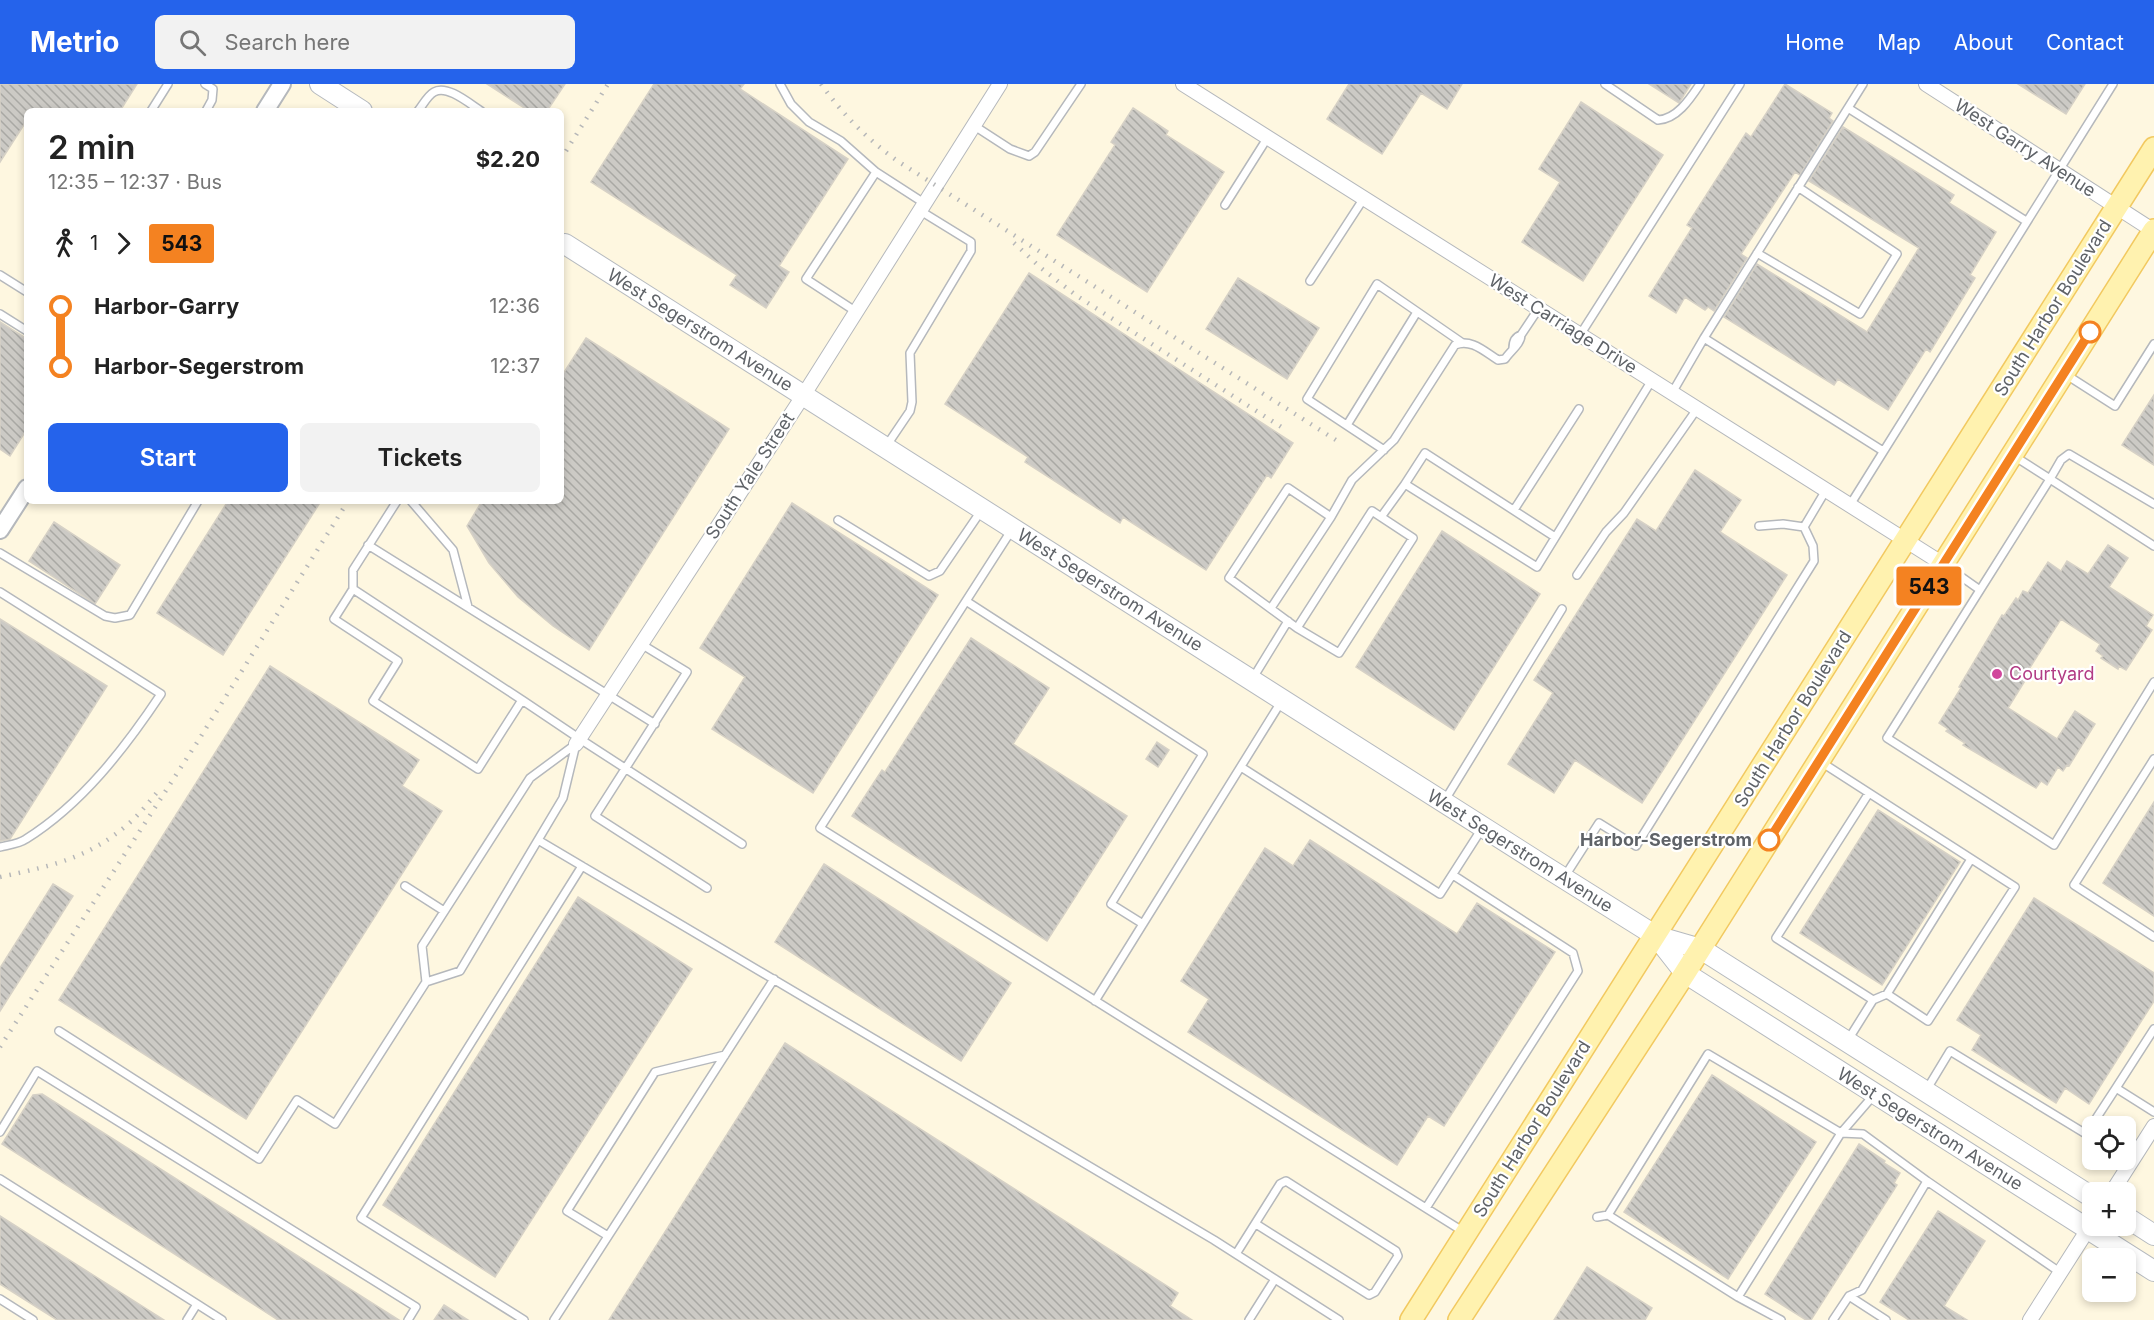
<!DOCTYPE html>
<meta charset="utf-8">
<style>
body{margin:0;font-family:Inter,sans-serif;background:#f2f2f2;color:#222;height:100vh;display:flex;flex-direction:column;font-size:22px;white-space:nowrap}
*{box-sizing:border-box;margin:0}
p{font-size:20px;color:#767676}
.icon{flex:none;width:33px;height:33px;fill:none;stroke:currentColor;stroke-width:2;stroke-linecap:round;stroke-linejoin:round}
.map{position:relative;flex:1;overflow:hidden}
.side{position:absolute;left:24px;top:24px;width:540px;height:396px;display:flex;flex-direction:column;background:#fff;border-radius:9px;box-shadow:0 3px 9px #0003}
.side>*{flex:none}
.badge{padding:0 12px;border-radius:4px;font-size:21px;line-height:39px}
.tools{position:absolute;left:2082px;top:1032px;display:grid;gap:12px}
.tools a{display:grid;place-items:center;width:54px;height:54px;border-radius:9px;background:#fff;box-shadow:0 3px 9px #0003;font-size:30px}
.map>.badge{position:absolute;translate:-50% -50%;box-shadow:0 0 0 3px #fff}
.legs{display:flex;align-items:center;gap:9px;height:66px;padding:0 24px;font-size:20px}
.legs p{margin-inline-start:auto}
.summary{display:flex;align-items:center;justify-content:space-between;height:102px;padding:0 24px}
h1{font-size:33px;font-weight:600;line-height:45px}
.action{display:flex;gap:12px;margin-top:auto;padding:12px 24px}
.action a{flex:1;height:69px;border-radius:9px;background:#2563eb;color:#fff;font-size:24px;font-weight:600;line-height:69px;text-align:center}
.action a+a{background:#f2f2f2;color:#222}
ul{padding:0 24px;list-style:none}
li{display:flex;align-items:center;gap:21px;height:60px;font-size:22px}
li i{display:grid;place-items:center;width:9px;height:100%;margin:0 8px;background:currentColor}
li i::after{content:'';width:15px;height:15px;margin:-8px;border:4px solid;border-radius:50%;background:#fff}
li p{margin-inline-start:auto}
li:first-child i{background:linear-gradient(#0000 50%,currentColor 0)}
li:last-child i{background:linear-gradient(currentColor 50%,#0000 0)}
header{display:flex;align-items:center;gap:36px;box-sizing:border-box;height:84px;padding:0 30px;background:#2563eb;color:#fff}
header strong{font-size:28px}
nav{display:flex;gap:33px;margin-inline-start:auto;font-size:21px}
.search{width:420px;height:54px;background:#f2f2f2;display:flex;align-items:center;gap:15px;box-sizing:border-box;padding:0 21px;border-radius:9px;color:#767676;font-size:22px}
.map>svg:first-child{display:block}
</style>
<header>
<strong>Metrio</strong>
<div class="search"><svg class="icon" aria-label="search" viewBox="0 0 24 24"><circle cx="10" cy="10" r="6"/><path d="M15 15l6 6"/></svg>Search here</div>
<nav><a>Home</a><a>Map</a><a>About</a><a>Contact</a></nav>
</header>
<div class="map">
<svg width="2154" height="1236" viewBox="0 0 2154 1236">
<defs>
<pattern id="building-back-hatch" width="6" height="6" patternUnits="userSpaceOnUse" patternTransform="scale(1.5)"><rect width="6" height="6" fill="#cccac5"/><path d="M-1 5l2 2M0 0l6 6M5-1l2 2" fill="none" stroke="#a9a8a4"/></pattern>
</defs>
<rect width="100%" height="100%" fill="#f1efe8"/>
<path fill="#fef7e0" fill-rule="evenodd" d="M0 0H2154V1236H0ZM27 27H561V417H27ZM2092 1042H2126V1076H2092ZM2092 1108H2126V1142H2092ZM2092 1174H2126V1208H2092Z"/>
<path fill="url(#building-back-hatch)" stroke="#d6d1c6" stroke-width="1.5" d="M0 0H137L120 27H27V36L0 78Z
M487 0H565L547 27H529Z
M654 0H744L740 5 848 75 779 182 789 188 766 224 730 201 737 191 591 98Z
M1349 0H1462L1447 25 1421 9 1382 70 1327 35Z
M1649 0H1691L1679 19Z
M1785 0 1832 29 1829 34 1833 37 1800 91 1795 88 1741 170 1747 174 1714 227 1708 223 1705 226 1685 213 1676 229 1649 212 1692 144 1687 141 1746 49 1751 53Z
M2018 0H2085L2066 30Z
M1581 18 1663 71 1583 197 1522 158 1560 98 1539 85Z
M1133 24 1168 47 1166 51 1224 88 1147 208 1057 151 1115 61 1111 58Z
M1843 43 1954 111 1949 119 1996 148 1970 191 1975 194 1930 268 1926 265 1888 326 1838 295 1834 301 1724 233 1757 180 1867 248 1919 164 1809 97Z
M1029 189 1293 359 1271 394 1267 391 1206 486 1123 433 1120 439 1025 378 1028 373 945 320Z
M1238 194 1319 244 1287 295 1206 245Z
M0 238 27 255V345L10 372 0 365Z
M586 254 729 345 589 566 553 542 518 513 489 479 467 442 482 417H561V293Z
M2154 311V381L2122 361Z
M1695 386 1741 416 1720 448 1787 491 1642 719 1575 676 1554 709 1508 680 1553 609 1534 596 1637 435 1656 447Z
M228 417H321L223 571 157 529Z
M792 419 938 511 813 709 712 645 745 593 700 564Z
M54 438 120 481 95 520 29 477Z
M1442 447 1540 510 1454 646 1356 583Z
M2108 461 2128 474 2109 503 2153 531 2146 542 2152 546 2126 586 2119 582 2118 585 2101 574 2103 572 2096 567 2100 560 2061 535 2024 593 2026 595 2008 624 2057 655 2075 627 2095 640 2069 682 2067 681 2063 687 2058 683 2047 701 2041 697 2036 704 1963 661 1965 659 1946 647 1948 645 1939 639 1961 604 1959 603 2002 531 2004 532 2016 514 2018 516 2023 507 2028 509 2048 478 2061 487 2067 477 2088 490Z
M0 535 107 602 10 755 0 757Z
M971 554 1049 604 1013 660 1127 732 1047 857 852 732 882 686 885 688Z
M270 582 419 676 402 702 442 727 246 1035 59 916Z
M1157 658 1169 666 1158 683 1146 675Z
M2154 718V832L2103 799Z
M1878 726 1960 778 1882 901 1800 849Z
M1310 756 1457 850 1477 819 1555 868 1444 1042 1428 1032 1397 1081 1188 948 1209 915 1181 897 1265 764 1293 782Z
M824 780 1011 899 961 977 775 858Z
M53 800 73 812 0 927V884Z
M578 813 692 885 495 1193 383 1121Z
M2034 814 2154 889V917L2089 1020 2065 1004 2056 1019 1972 966 1981 951 1957 936Z
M785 959 1178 1209 1170 1222 1192 1236H609Z
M1712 991 1816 1058 1728 1195 1624 1128Z
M42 1010 399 1236H278L2 1060 33 1011Z
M1859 1060 1885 1077 1884 1079 1900 1089 1894 1099 1897 1101 1811 1236H1806L1765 1210Z
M1938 1127 1985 1157 1944 1222 1967 1236H1909L1880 1218Z
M0 1132 164 1236H57L0 1200Z
M1587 1183 1652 1224 1645 1236H1554Z
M444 1221 468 1236H434Z"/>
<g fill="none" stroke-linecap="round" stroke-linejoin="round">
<g stroke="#b5b8bc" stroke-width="10">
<path id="service" d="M205 0 213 5 212 16 206 27
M780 0 791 20 809 38 841 57 876 88 924 119
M1605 0 1658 36C1677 35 1690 15 1700 0
M1848 24 2026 137
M151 27 168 0
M418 27C423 21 427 12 434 8 447 0 470 20 481 27
M973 41 1010 65 1029 72 1035 68 1081 0
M1225 121 1268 53
M1757 169 1860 230 1897 170 1798 103
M0 191 27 208
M1310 197 1364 114
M855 227 806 195 876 88
M0 230 27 247
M1580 251 1740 0
M1704 254 1883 367
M1513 264C1513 258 1515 253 1521 251L1539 224
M2065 290 2115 322 2154 260
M1672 309 1704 254 1863 0
M1347 341 1417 228
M887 361 910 327 912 318 910 269 971 167V158L919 126
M1384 366 1307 315 1377 200 1461 258
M411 417 453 466 468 523
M2154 420 2069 370 2061 376 2050 395 2154 462
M1850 421 2113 0
M1514 426 1579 325
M1331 433 1352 396 1394 356 1455 261C1471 254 1485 268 1498 276L1505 275C1510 267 1521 260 1521 251
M1381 433 1405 400
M838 436 929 492 940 487 981 427
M1759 442 1783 440 1804 443
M1011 447 820 744 1464 1148
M1555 453 1425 369 1405 400 1537 483 1652 296
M368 461 655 640
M0 469 105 532 115 534 130 531 198 417
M1946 482 1980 506 1887 654 2054 761 2154 598
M1577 491 1606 448 1624 429 1697 325
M353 505 522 616 478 685 373 617 398 577 334 535 353 505V486L397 417
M1980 506 2050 395 2014 372
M0 508 161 610C125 664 82 720 26 755 19 760 8 761 0 763
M966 517 1203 670 1111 820 1143 840
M1271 524 1331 433 1288 404 1229 494 1297 544 1339 569 1413 454 1372 427 1297 544
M641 560 687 588 595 732 707 804
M1253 594 1288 537
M522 616 580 655 742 760
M576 660 563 714 460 887 426 898 422 862 530 694Z
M2154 675 2074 801 2154 853
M1821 678 2015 803 1928 937 1887 910 1873 916 1848 956
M1241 683 1440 810 1481 746
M1869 709 1776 854 1873 916
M1445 716 1562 525
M538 756 1214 1156 1339 1236
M1565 792 1599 739 1636 762 1814 477 1813 462 1804 443 1826 406
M405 802 444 827
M1887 910 1971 775
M1095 917 1281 618
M59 947 259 1075 297 1016 335 1040 426 898
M2116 1004 2154 945
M1927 1005 1950 967 2086 1050 2116 1004 2154 1028
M0 1048 37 987 416 1223 408 1236
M0 1095 197 1220
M1927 1097 2061 1189
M1426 1124 1578 887 1573 869 1453 791
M1608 1131 1738 1213 1841 1049 1863 1050 1927 1097 1862 1206 1849 1212 1833 1236
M1597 1133 1608 1131 1708 970 1841 1049 1873 1012
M608 1152 567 1127 655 988 725 971
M1236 1170 1280 1100 1286 1097 1396 1167 1398 1172 1375 1208 1369 1211 1256 1140
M1849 1212 1886 1236
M1738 1213 1781 1236
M0 1215 33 1236
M187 1236 197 1220 222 1236
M524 1236 361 1134 582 782
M554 1236 774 895
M1249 1236 1275 1195"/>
</g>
<g stroke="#b5b8bc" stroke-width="16">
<path id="minor" d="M1183 0 1943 480
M1926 0 2154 147
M576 660 803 312 1000 0
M2112 1108 2154 1042
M2030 1236 2092 1139"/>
</g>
<g stroke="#b5b8bc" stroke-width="20">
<path id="tertiary" d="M265 27 282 0
M0 446 27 404"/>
</g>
<g stroke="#b6babf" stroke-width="22">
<path id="secondary" d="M320 0 362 27
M561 161 565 160 1541 780 1656 852 1701 865 2092 1113
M1656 852 1685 889 2154 1187
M2126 1133 2154 1151"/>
</g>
<g stroke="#f2c960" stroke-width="24">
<path id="primary" d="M1411 1236 2154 64
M1459 1236 1685 889 2154 146"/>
</g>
<use href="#service" stroke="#fff" stroke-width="7"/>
<use href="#minor" stroke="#fff" stroke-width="14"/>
<use href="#tertiary" stroke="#fff" stroke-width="16"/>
<use href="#secondary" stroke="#fff" stroke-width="20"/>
<use href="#primary" stroke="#fff2af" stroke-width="21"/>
<path stroke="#b6b7b8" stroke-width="4.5" stroke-dasharray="1.5 8" stroke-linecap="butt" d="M821 0C843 31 868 56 899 78L1339 358
M561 75 608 0
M1014 159 1041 184 1077 212 1283 344
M0 793C51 782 87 775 127 741 139 731 149 718 159 706
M0 963 198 657 348 417"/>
</g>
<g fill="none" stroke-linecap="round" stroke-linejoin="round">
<g stroke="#fff" stroke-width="14">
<path id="line-1" d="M1769 756 2090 248"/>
</g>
<use href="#line-1" stroke="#f48221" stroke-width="9"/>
</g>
<g fill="#fff" stroke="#f48221" stroke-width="3">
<circle cx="2090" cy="248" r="10"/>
<circle cx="1769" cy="756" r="10"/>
</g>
<circle fill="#d1479c" stroke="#fff" stroke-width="2" cx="1997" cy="590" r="6"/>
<g text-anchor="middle" stroke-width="4.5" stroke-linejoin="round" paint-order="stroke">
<g font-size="18" fill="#5f6368" stroke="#fff">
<text transform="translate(2025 64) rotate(33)" y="6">West Garry Avenue</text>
<text transform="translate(2053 224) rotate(-58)" y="6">South Harbor Boulevard</text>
<text transform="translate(1563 240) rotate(32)" y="6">West Carriage Drive</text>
<text transform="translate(700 246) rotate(32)" y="6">West Segerstrom Avenue</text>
<text transform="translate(750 392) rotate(-57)" y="6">South Yale Street</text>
<text transform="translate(1110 506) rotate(32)" y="6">West Segerstrom Avenue</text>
<text transform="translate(1793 635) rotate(-58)" y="6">South Harbor Boulevard</text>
<text transform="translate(1520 767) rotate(32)" y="6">West Segerstrom Avenue</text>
<text transform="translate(1532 1045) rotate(-58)" y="6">South Harbor Boulevard</text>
<text transform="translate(1930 1045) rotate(32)" y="6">West Segerstrom Avenue</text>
</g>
<g font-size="18" fill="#b23c85" stroke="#fff" text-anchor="start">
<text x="2009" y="596">Courtyard</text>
</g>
<g font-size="18" font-weight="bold" fill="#5f6368" stroke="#fff" text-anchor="end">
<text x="1752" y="762">Harbor-Segerstrom</text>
</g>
</g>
</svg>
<div class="tools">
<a><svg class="icon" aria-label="locate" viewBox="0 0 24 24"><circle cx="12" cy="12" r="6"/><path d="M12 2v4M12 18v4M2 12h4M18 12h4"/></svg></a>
<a>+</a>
<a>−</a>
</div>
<b class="badge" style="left:1929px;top:502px;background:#f48221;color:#111">543</b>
<section class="side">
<div class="summary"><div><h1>2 min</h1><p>12:35 – 12:37 · Bus</p></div><b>$2.20</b></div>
<div class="legs"><svg class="icon" aria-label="walk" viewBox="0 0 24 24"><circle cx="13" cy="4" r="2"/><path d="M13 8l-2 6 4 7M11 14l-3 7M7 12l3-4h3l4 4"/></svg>1<svg class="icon" aria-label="forward" viewBox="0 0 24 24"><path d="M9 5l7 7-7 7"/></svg><b class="badge" style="background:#f48221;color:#111">543</b></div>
<ul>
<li><i style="color:#f48221"></i><b>Harbor-Garry</b><p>12:36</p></li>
<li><i style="color:#f48221"></i><b>Harbor-Segerstrom</b><p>12:37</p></li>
</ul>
<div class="action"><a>Start</a><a>Tickets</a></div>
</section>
</div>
